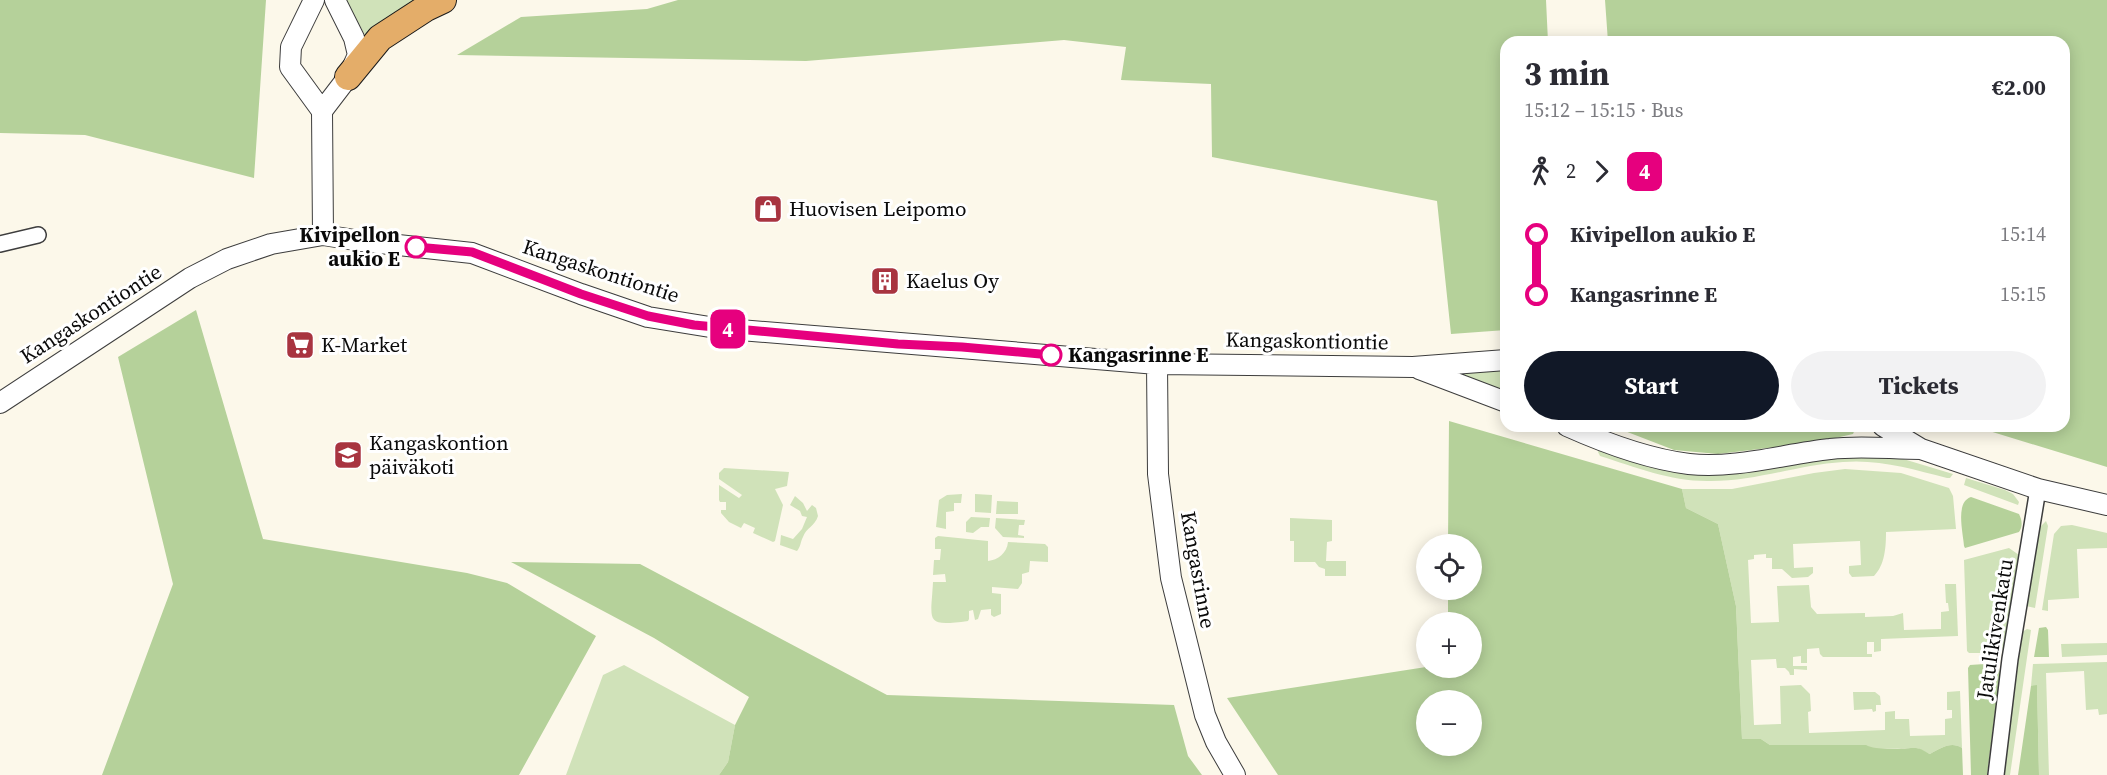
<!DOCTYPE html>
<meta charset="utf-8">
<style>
body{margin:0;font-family:"Source Serif 4",serif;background:#f2f2f3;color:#2b2b33;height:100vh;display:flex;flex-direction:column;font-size:22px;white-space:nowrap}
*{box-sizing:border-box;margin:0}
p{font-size:20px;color:#7c7c81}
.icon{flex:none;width:33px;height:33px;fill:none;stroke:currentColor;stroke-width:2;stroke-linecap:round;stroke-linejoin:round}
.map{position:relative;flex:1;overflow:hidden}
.panel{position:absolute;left:1500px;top:36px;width:570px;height:396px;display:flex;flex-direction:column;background:#fff;border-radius:18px;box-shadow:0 3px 15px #0003}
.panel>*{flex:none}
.badge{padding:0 12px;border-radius:9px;font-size:21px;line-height:39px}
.controls{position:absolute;left:1416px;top:534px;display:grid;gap:12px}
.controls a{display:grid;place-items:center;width:66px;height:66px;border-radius:50%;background:#fff;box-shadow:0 3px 15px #0003;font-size:30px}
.map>.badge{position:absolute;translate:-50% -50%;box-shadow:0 0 0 3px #fff}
.legs{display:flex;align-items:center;gap:9px;height:66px;padding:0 24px;font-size:20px}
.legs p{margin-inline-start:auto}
.headline{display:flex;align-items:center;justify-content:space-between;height:102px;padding:0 24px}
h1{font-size:33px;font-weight:700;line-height:45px}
.primary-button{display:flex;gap:12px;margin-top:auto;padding:12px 24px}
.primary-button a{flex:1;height:69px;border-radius:36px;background:#111827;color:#fff;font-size:24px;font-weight:700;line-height:69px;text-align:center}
.primary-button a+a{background:#f2f2f3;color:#2b2b33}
ul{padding:0 24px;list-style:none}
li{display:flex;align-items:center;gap:21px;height:60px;font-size:22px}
li i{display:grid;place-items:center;width:9px;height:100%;margin:0 8px;background:currentColor}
li i::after{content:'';width:15px;height:15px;margin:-8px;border:4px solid;border-radius:50%;background:#fff}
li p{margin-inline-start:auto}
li:first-child i{background:linear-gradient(#0000 50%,currentColor 0)}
li:last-child i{background:linear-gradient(currentColor 50%,#0000 0)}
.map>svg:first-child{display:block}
</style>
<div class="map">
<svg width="2107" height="775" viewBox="0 0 2107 775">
<rect width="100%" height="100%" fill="#fcf8ea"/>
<path fill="#d0e2b9" d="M345 0H424L368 40Z
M1506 364V397L1438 368Z
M1601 444 1637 457 1828 454 1890 455 1953 474 1950 478H1947C1912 469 1879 459 1843 462 1797 465 1753 482 1707 481 1670 481 1635 467 1600 456L1598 452Z
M724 468 789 472 787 486 775 489 783 505 775 541 773 542 753 533 755 528 744 523 741 528 729 522 721 513V510H726V502H720L719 500V485L739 498 742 495 719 479V473Z
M1845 469 1901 473 1949 488 1953 496 1956 529 1886 532C1886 547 1885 565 1874 576L1852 577 1849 573V566L1861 565 1860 541 1793 544 1794 568 1813 567V573L1808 577 1792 578 1782 569H1772V558H1766V554L1754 555V559L1748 560 1751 623 1779 622 1777 586 1809 585 1811 607 1817 614 1865 613V617L1893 616 1903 613 1904 630 1941 629V612L1949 611 1948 603H1946L1945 584H1956L1958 636 1881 639V651L1874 652V642H1867V654H1872V657H1823L1820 654 1819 648 1807 649V663H1801V656L1793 657V666H1807V670L1794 669V675H1790L1789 672 1785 668H1777L1776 659 1751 660 1754 725 1781 724 1780 686 1801 685 1810 694 1811 711 1808 712 1809 733 1885 730V712L1895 711V719H1909L1910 736 1945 735V719L1952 718V710H1947V692L1960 691 1962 748C1951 741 1941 748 1930 754L1917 748 1872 749 1770 745 1761 739H1742L1736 606 1718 524 1686 508 1682 489H1732L1814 473Z
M1966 478 2005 490 2013 494 2019 502 2018 505 1964 485Z
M962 494 961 503H954V511L946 512V529L936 527 939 500 947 495Z
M975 494 992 495 991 513 975 512Z
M795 496 803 503 807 511 812 505 816 508 818 516C815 526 806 528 803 537 800 543 801 546 797 551L780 545 781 535 793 539 802 529 807 517 802 516 800 511 790 505Z
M997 501 1018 502V514H996Z
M971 517 990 518 989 527H981L973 533 966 532V522Z
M996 518 1025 520 1024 525H1019L1018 535 1024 536V538L1003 537 995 528Z
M1290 518 1332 520V541L1327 542 1326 561H1346V576H1325V569L1319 567 1315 562H1294V541H1290Z
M2046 521 2048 526 2035 608 2026 606 2037 535 2039 528Z
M2072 525 2107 533V548L2077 549 2079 598 2048 600V611L2042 610 2054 534 2061 526Z
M938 536 988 541V561C998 560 1007 553 1008 542L1045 544 1048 547V562L1030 561 1029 572 1022 574V583L1018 589 992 587V593L1001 594V614L994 617 991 615V609L981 610 978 619 975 620 973 610 969 611V619L968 621C924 627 931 622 933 582H946L945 574 933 575 934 560H940L941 549H935V538Z
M2009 548 2019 555 2005 647 1995 653H1969L1967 651 1964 560Z
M2027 629 2031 630 2010 775H2004L2022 632Z
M2107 643V655L2062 657 2061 644Z
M2107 662V714L2099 715 2098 709 2086 710 2084 671 2046 673 2049 775H2039L2037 686H2031L2033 664Z
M624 665 735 725 728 762 719 775H566L603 675Z
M1853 692H1875L1880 696 1881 705H1876V711L1873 712 1872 709 1854 710Z"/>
<path fill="#b5d19a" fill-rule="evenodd" d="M0 0H266L254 178 85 135 0 133Z
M678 0H1546L1548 42H1506V330L1451 334 1437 201 1212 157 1211 84 1121 80 1126 47 1064 40 806 61 457 55 521 17 647 9Z
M1605 0H2107V467L1973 426H2064V42H1608Z
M196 310 263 539 467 573 507 583 596 636 519 775H102L173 584 118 357Z
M1449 421 1682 489 1686 508 1718 524 1736 606 1742 739H1761L1770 745H1866C1875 751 1905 748 1916 748 1920 748 1926 752 1930 754 1941 748 1951 741 1962 748L1963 775H1278L1227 698 1426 667 1472 668V622H1448V590H1472V544H1448ZM1426 700H1472V746H1426Z
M1617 426H1855L1856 427 1853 434 1818 442 1718 454 1674 450 1617 428Z
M1971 497 2019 514C2022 520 2023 526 2019 532L1965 548 1964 546C1963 532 1955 502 1971 497Z
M511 562 640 564 887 695 1174 705 1188 756 1202 775H719L728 762 735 725 749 697 654 638Z
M2046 627 2048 630 2049 657H2034L2039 628Z
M1970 665C1981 665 1995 661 2000 672L1987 775H1971L1968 668Z
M2037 685 2039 775H2018L2031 686Z"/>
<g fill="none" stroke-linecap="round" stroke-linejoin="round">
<g stroke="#3d3d3d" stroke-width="18">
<path id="minor" d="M0 244 38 235
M1996 775 2010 659 2038 489"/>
</g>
<g stroke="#3d3d3d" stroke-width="22">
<path id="tertiary" d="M314 0 291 47 290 67 322 111
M323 235 322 111 348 77 358 55 354 38 335 0
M1157 364 1158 474 1171 578 1205 715 1216 742 1235 775
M1419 369 1506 402
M0 403 190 278 227 259 271 244 323 235 361 241 472 253 581 294 648 317 716 328 1157 364 1413 367 1506 360
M1567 426C1605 443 1648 459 1689 464 1736 469 1784 454 1830 449 1860 445 1890 449 1921 449
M1883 426 1921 449 2038 489 2107 505"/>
</g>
<g stroke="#1b1b1b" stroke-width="28">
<path id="trunk" d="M348 77 380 38 426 8 443 0"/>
</g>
<use href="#minor" stroke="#fff" stroke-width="15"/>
<use href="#tertiary" stroke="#fff" stroke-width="20"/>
<use href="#trunk" stroke="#e4ad69" stroke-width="26"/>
</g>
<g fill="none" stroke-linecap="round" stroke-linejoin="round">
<g stroke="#fff" stroke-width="14">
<path id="line-1" d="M416 247 472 252 581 294 648 316 694 325 898 344 962 347 1051 355"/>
</g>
<use href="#line-1" stroke="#e6007e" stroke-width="9"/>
</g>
<defs>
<g id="shop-square" transform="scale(1.5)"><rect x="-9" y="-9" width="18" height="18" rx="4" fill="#a83440" stroke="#fff"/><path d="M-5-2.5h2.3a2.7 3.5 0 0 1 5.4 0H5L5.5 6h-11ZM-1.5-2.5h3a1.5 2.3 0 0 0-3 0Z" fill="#fff"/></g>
<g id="building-square" transform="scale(1.5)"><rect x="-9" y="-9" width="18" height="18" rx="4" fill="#a83440" stroke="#fff"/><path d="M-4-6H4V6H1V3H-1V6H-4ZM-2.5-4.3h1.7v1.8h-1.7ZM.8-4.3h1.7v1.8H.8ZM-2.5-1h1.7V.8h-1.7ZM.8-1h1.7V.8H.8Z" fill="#fff"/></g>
<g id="supermarket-square" transform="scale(1.5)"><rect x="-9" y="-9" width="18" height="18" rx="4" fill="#a83440" stroke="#fff"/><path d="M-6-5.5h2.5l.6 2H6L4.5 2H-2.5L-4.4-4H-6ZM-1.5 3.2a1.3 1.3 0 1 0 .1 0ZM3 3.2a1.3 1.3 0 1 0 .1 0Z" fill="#fff"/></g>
<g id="school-square" transform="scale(1.5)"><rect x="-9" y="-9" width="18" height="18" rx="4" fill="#a83440" stroke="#fff"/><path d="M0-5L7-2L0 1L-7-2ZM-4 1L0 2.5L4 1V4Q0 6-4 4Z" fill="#fff"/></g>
</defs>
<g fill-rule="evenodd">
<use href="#shop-square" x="768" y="209"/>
<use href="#building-square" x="885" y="281"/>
<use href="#supermarket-square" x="300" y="345"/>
<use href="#school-square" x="348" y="455"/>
</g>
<g fill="#fff" stroke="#e6007e" stroke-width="3">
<circle cx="416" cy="247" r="10"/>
<circle cx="1051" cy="355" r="10"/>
</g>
<g text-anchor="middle" stroke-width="6" stroke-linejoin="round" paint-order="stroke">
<g font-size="21" fill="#0a0a0a" stroke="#fff" text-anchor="start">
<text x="789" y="216">Huovisen Leipomo</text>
<text x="906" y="288">Kaelus Oy</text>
<text x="321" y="352">K-Market</text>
<text x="369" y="450">Kangaskontion<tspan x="369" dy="24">päiväkoti</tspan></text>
</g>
<g font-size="21" font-weight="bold" fill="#0a0a0a" stroke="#fff" text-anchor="end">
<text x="400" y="242">Kivipellon<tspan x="400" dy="24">aukio E</tspan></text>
<text x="1068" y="362" text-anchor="start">Kangasrinne E</text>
</g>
<g font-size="21" fill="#0a0a0a" stroke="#fff">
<text transform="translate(601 271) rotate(18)" y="7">Kangaskontiontie</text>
<text transform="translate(91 314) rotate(-33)" y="7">Kangaskontiontie</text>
<text transform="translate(1307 341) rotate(1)" y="7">Kangaskontiontie</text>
<text transform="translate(1198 570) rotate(80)" y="7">Kangasrinne</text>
<text transform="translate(1995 629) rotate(-81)" y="7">Jatulikivenkatu</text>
</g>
</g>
</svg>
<div class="controls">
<a><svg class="icon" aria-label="locate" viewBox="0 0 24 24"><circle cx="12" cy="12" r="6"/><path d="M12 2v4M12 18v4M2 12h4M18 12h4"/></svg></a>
<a>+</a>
<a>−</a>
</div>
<b class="badge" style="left:728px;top:329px;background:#e6007e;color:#fff">4</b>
<section class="panel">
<div class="headline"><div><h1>3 min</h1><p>15:12 – 15:15 · Bus</p></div><b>€2.00</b></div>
<div class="legs"><svg class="icon" aria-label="walk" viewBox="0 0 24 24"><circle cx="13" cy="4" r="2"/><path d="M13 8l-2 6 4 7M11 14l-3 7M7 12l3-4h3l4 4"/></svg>2<svg class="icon" aria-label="forward" viewBox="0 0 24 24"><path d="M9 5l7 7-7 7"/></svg><b class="badge" style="background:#e6007e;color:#fff">4</b></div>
<ul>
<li><i style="color:#e6007e"></i><b>Kivipellon aukio E</b><p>15:14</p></li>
<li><i style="color:#e6007e"></i><b>Kangasrinne E</b><p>15:15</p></li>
</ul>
<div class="primary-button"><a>Start</a><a>Tickets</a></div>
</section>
</div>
